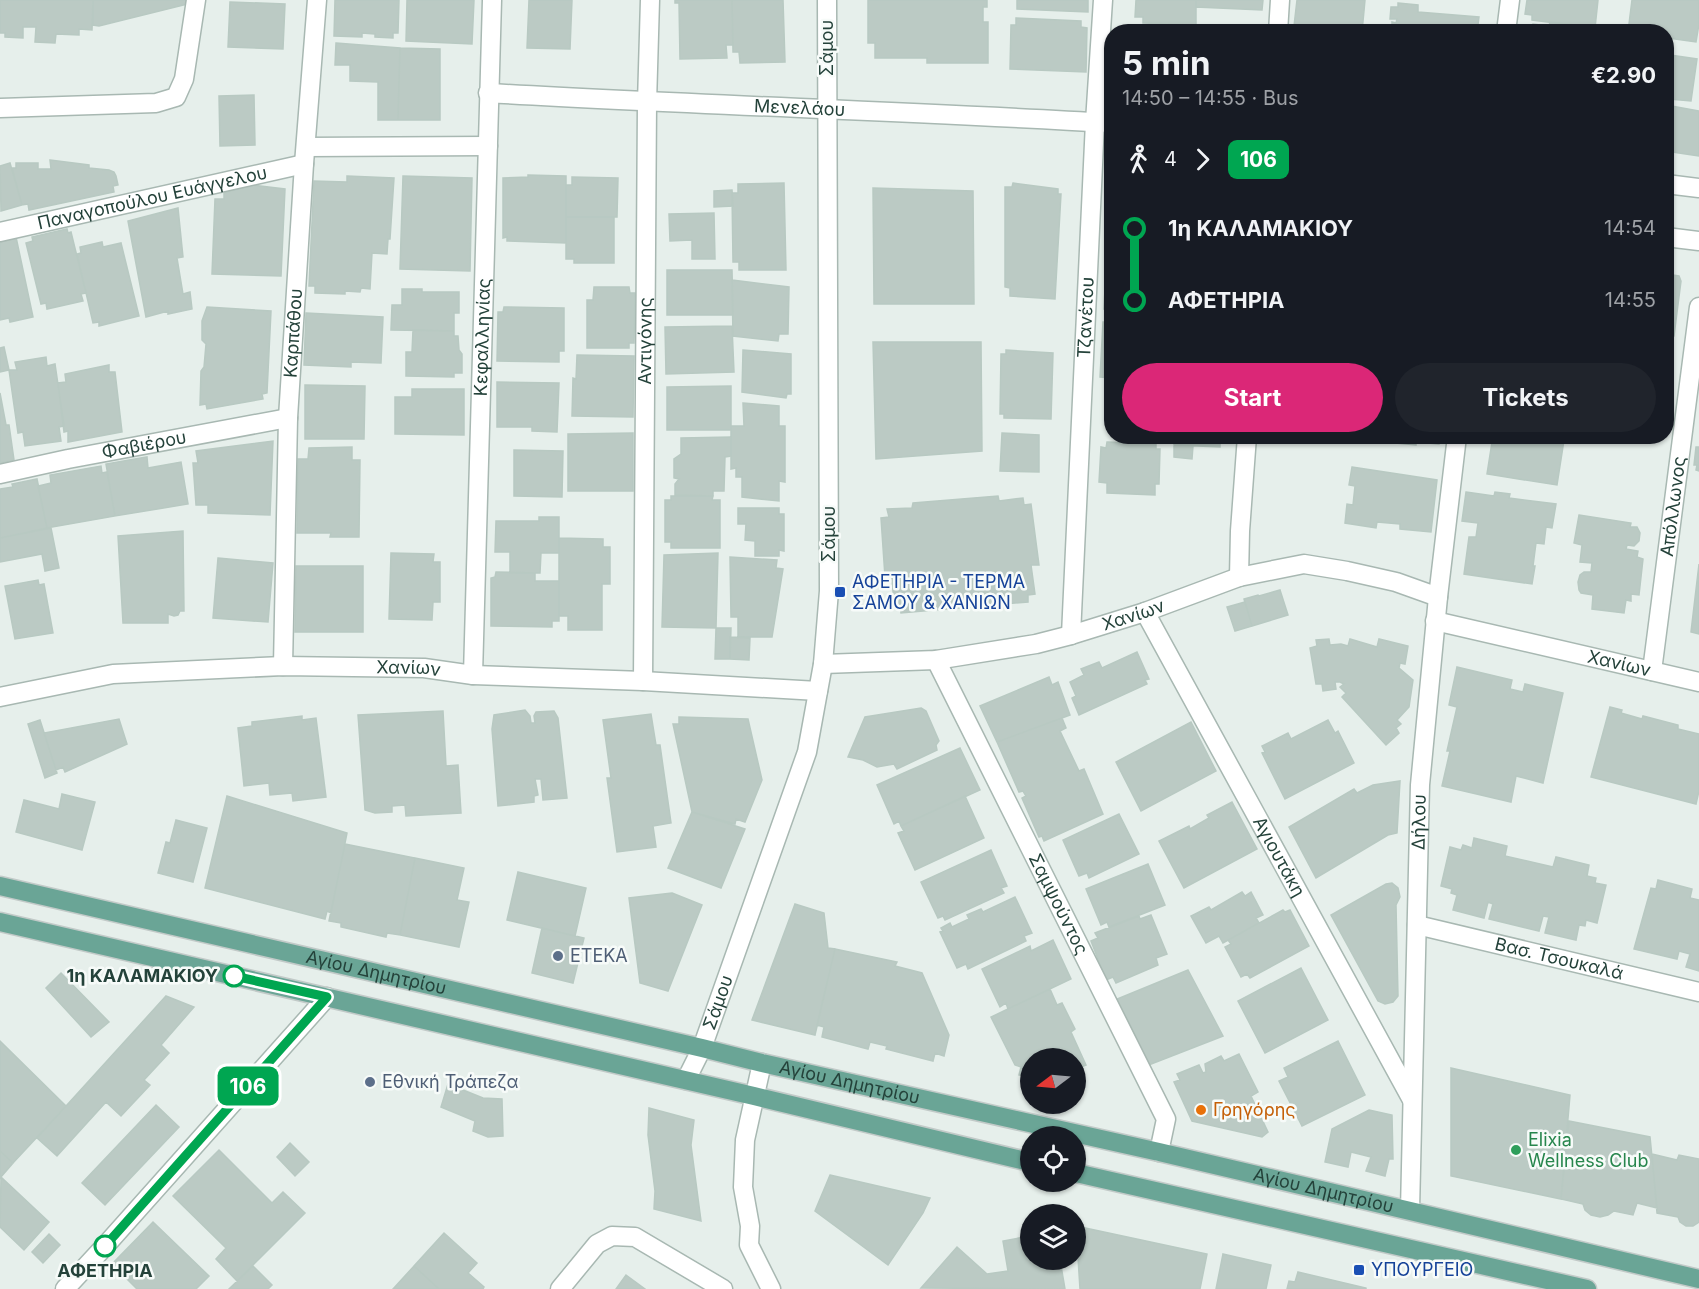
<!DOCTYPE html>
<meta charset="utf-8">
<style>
body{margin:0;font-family:Inter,sans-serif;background:#20242c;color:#f1f3f6;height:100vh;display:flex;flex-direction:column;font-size:22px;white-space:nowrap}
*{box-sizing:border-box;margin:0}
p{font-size:20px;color:#9ea1a6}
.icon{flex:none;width:33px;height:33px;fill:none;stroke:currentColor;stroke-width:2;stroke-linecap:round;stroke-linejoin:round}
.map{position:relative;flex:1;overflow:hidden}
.drawer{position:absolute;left:1104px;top:24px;width:570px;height:420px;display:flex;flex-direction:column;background:#171b24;border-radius:24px;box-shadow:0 2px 4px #0004}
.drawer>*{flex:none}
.badge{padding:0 12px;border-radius:9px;font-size:21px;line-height:39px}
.needle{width:39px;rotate:254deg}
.controls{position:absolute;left:1020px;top:1048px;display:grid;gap:12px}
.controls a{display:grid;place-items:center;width:66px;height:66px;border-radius:50%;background:#171b24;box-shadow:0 2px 4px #0004;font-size:30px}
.map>.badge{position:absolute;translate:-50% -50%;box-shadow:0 0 0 3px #fff}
.legs{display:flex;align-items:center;gap:9px;height:66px;padding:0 18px;font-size:20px}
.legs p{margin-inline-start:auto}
.summary{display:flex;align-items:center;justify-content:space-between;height:102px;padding:0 18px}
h1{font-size:33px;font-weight:700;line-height:45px}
.cta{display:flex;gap:12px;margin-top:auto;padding:12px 18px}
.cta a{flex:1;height:69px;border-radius:36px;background:#db2777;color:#fff;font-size:24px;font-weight:700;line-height:69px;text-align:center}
.cta a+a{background:#20242c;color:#f1f3f6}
ul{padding:0 18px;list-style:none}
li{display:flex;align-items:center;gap:21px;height:72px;font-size:22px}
li i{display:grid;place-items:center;width:9px;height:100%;margin:0 8px;background:currentColor}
li i::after{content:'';width:15px;height:15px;margin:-8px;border:4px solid;border-radius:50%;background:#171b24}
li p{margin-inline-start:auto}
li:first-child i{background:linear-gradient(#0000 50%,currentColor 0)}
li:last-child i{background:linear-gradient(currentColor 50%,#0000 0)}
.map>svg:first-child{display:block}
</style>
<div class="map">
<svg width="1699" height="1289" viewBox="0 0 1699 1289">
<rect width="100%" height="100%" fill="#e6efeb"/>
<path fill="#bbcac4" stroke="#b8c9c2" stroke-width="1.5" d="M0 0H93L92 30 79 29V35L56 34 55 43 35 42 36 27H23V38L5 37V33H0Z
M93 0H189L188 4 99 26 93 25Z
M335 0H399L398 33H393V38L375 37V34L362 33V37L334 36Z
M407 0H474L472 44 406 41Z
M529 0H572L570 49 527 48Z
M675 0H732L733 45H726L727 58 680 59 679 3H675Z
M732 0H783L785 62 740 63 739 52H733Z
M868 0H987V7H983V22H988V63H927V58H875V43H868Z
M1017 0H1088V12L1017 9Z
M1136 0H1196V25L1143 23V17H1135Z
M1196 0H1263L1262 10 1196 7Z
M1297 0H1365L1362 32H1314L1298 30 1299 26H1294Z
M1527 0H1598L1595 28 1532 20V15L1525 14Z
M1632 0H1699V24L1696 42 1668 38 1666 43V32H1628Z
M230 2 285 4 283 49 228 47Z
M1398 3 1418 5V12L1479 17 1477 32H1383V26L1392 27V22L1396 23 1397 19H1390L1391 7H1398Z
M1016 18 1081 21V27L1087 28 1086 72 1010 69 1011 25H1016Z
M1550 22 1615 30V32H1532L1533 24 1549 26Z
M1118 27 1183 32H1118Z
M336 43 400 48 398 120H378V82L350 81V65H335Z
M400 48 440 49V120H398Z
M1670 55 1697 59 1691 101 1669 99V102L1666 101V56L1670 57Z
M254 95 255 145 220 146 219 96Z
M1666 105 1699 111V156L1666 151Z
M50 160 89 165V168L109 170 114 172 116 176 118 185 113 186 114 192 29 210 28 204 22 205 12 168H16V163H38V169H51Z
M10 163 22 205 1 211 0 166Z
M528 175 566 176V243L507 241V237L503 238V178L528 177Z
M347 176 394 178 390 239H388L387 254 372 253 370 289 361 288 360 292 345 291V294L315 293V286H309L314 181 347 182Z
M403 176 472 178 470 271 400 269Z
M572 177 618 178 617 217H566V185H572Z
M784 183 786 270H739V262H733L732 193H738V184Z
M1013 183 1058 189V194H1061L1055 299 1010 296V288L1005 287V187H1012Z
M252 185 285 189 281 276 212 274 215 199H224V193Z
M873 188 973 191 974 304H874Z
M732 190 733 206 714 207V191Z
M178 208 183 257 177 258 183 294 190 292 192 309 168 314V311L146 317 128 221Z
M714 213 715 259H692V240L670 241 669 214Z
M566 217H614V263H574V259H566Z
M67 229 68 233 71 232 86 293 81 294 83 301 47 309 46 303 41 304 26 243 33 241 32 237Z
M16 237 33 317 10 322 9 318 0 320V241Z
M102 242 103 247 121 243 139 316 99 326V322L93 323 77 254 81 253 80 247Z
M1111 263 1112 310 1104 309 1106 268 1111 269Z
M667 270H732L733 315H667Z
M1666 274 1679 276 1681 281 1674 336 1666 335Z
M732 280 789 287 788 334H779L778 341 733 336Z
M594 287H629L630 293H635L634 343H629V348H587V300H593Z
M402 289H422V292H459V313H454V331L391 330 392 305H402Z
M207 307 271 311 267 393 262 394 263 399 207 409 206 404 200 405 201 371 204 367 206 344 202 340V321Z
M504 307 564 308V351H559V362L497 361 498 312H503Z
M306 313 383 317 381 363 351 362V367L304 365Z
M1103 322H1112V378L1100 377Z
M732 326 734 372 666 374 665 327Z
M413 330 454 331V336H458L459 350 462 354V373H454V377L406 376V352H412Z
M873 342H981L982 451 876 459Z
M4 347 9 370 0 372V348Z
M743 350 791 354V394H787L786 398 742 392Z
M1006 350 1053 353 1051 419 1004 418V414H1000L1001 354H1006Z
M577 355 634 356 633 417 572 416 573 378 576 379Z
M46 357 47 366 55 364 64 426 59 427 61 441 25 446 23 432 18 433 9 370H17L15 362Z
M109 365V372H115L122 432 68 442V431L64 432 58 383 66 382 65 374Z
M497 382 559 383 557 432 532 431V427H497Z
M305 385 365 386 364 439H305Z
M731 386V430H667V387Z
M412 389H464V435L395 434V397H412Z
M0 393 6 425H9L14 460 0 463Z
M743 403 779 406V426H785V482L779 481V501L742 497V477H736V468L731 469V426H744Z
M633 433V491H568V434Z
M1002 433 1039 435V472L1000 471Z
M1175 436H1220V447L1174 445Z
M1342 436H1368L1367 440Z
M1371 436H1440L1439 444 1416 442V445L1396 443V440Z
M1493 436H1539L1564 440 1557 485 1487 474Z
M1539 436H1564V440Z
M731 437V456L725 457 724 491H713V496L675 495V484L679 479 674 478V459L681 454V438Z
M273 441 270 515 208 513V505H196L193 463H198L196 451Z
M1107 442 1156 444V449H1160L1159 484H1155V495L1107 493V483L1099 482 1101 447 1106 448Z
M1174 445 1193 446 1192 459 1174 457Z
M352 447V460H360L359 537H330L331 533H297L298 459H308L309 448Z
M1696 447H1699V471L1696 470 1697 465H1694Z
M514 450 563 451 562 497 514 496Z
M147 457 148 468 181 462 188 504 115 516 106 464Z
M101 466 102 473 107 472 115 516 47 528 38 486 51 483 50 475Z
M1352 467 1437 480 1431 532 1400 529V524L1377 522 1376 528 1345 523 1347 504 1353 505 1355 486 1349 485Z
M37 479 47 528 0 538V489L13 487 12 484Z
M1466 492 1494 496 1495 492 1510 494 1509 498 1556 504 1552 528 1546 527 1544 544 1536 543 1533 566H1535L1532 584 1464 574 1469 537H1476L1478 523 1462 521Z
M671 496H713L712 500H720V548H671V542H665V500H671Z
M998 496 999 501 1023 498 1024 505 1031 504 1039 565H1031L1035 594 1028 595V602L901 613 900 606H894L892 577H885L881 518 889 517 887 509 912 508 913 503Z
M738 508H779V514H784V551L779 550V556H755V541L745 540 746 524H738Z
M1579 515 1631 523 1630 527H1637L1640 533 1639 541 1634 546 1627 545 1626 549 1638 551 1637 557 1643 559 1639 595 1631 594V601L1626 600 1624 613 1592 609 1593 595 1581 593 1579 590 1578 582 1580 575 1584 572H1591L1592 563 1580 562 1582 545 1574 543Z
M539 517H559V553H541L540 573H510V552H495L496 521H539Z
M51 528 59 568 45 571 42 554 0 562V538Z
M183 531 184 611H180L178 615 174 616 168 614V623H123L118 536Z
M559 538 603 539V547H610V584H602V630H568V616H559Z
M391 553 434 554 433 562H440V602H433L432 620 389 619Z
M718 553 716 628 662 627 664 555Z
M730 557 777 560 776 568 783 569 772 637H738V617H731Z
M218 558 273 563 268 622 213 618Z
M1699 564V634L1691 632Z
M296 566H363V632H295Z
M496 572 535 573V581H559V621H552V627L491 626V578L495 577Z
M38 580 39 585 44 584 53 633 15 639 5 586Z
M1280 590 1288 615 1252 626 1244 599 1258 595 1259 596Z
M1245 602 1252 626 1235 631 1227 607Z
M716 628H731L730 659H715Z
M730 637 750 638 749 660 730 659Z
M1329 639 1330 645 1341 644 1348 646 1350 639 1377 647 1379 639 1408 646 1405 664 1400 663 1399 668 1413 680 1409 707 1397 720 1401 724 1396 728 1399 733 1386 745 1342 697 1346 693 1340 687 1344 684 1340 682H1335L1336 689 1323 691 1322 684H1316L1310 648 1317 646 1316 640Z
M1137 652 1149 679 1145 680 1147 684 1079 715 1072 698 1076 696 1070 682 1084 675 1081 669 1099 662 1102 668Z
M1457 667 1512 680 1510 689 1523 692 1525 684 1563 693 1543 783 1516 776 1511 802 1442 786 1450 751H1447L1457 707 1449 705Z
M1049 677 1052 685 1058 682 1070 715 997 742 980 706Z
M1610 707 1622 710 1621 713 1642 719 1643 716 1678 725V729L1699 734V791L1696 804 1591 777Z
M921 708 926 711 939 741 936 745 937 750 897 769 894 764 877 767 863 760 848 757 865 717Z
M525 710 530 716 531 723H535L534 716 536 712 554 711 558 718 567 798 543 800 541 779H535L538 795 534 796V802L498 806 492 729 494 715Z
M443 711 446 766 458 765 461 813 406 816 405 805 392 806V812L375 813 365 810 358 715Z
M651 714 656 745H660L671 823 653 826 656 847 617 852 607 778H611L603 720Z
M302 716V720L316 718 326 797 293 801 292 793 270 795 269 783 244 786 238 728 252 726V722Z
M679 717 748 719 762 780 745 822 736 819 735 824 692 812 673 724H679Z
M1062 718 1066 728 1060 731 1079 771 1084 769 1103 814 1044 841 1042 836 1039 837 1022 798 1026 796 1023 791 1019 792 997 742Z
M119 719 127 744 65 772 63 767 56 770 44 733Z
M40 720 57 773 45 778 28 724Z
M1328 720 1335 733 1338 731 1354 763 1285 799 1262 753 1265 752 1262 746 1288 733 1291 739Z
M1191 722 1216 771 1141 811 1116 762Z
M960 748 980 790 901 826 899 821 894 824 877 785Z
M1400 781 1397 833 1388 835 1316 878 1289 827 1354 789 1357 793 1373 785Z
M62 794 95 802 82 850 16 832 24 800 59 809Z
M227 796 347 833 331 913 327 911 325 919 205 888Z
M965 796 984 838 915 870 898 833 904 831 901 826Z
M1232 802 1257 849 1184 888 1159 841 1189 826 1190 829 1209 818 1207 815Z
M692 812 745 829 721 888 668 868Z
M1119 814 1139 854 1089 878 1087 873 1079 876 1063 840Z
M176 820 207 828 193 882 158 873 166 842 170 843Z
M1474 838 1507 846 1505 856 1553 867 1556 857 1589 865 1587 876 1596 878 1595 883 1606 885 1597 923 1586 920 1585 926 1579 925 1576 940 1545 933 1549 917 1543 916 1539 931 1489 919 1493 904 1488 902 1484 918 1453 910 1457 895 1451 893 1452 889 1441 886 1450 847 1461 850 1463 845 1472 848Z
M345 844 415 858 400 935 387 933 386 937 341 927V923L329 921Z
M991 850 1007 886 1001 888 1004 893 945 920 943 916 938 918 921 882Z
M415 858 464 868 457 900 469 902 459 947 400 935Z
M1148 864 1165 905 1109 927 1107 922 1101 925 1086 889Z
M518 872 586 888 575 936 507 920Z
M1658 880 1692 889 1690 898 1699 900V971L1686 967 1690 954 1679 951 1677 959 1634 949 1651 888 1656 889Z
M1392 883 1398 888 1400 897 1396 905 1398 996 1393 1002 1385 1004 1378 1001 1331 915 1386 884Z
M1242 892 1245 896 1251 892 1263 915 1256 918 1259 923 1223 943 1219 936 1206 943 1191 916 1209 907 1211 910Z
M672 893 702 905 668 991 640 983 629 898Z
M1015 897 1032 933 1024 936 1026 941 968 969 966 964 957 968 940 932 943 931 941 928 950 923 952 927 969 919 967 915 981 909 983 912Z
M795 904 824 913 828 948 835 949 815 1035 752 1020Z
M1283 910 1285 912 1290 910 1309 946 1250 978 1247 974 1241 977 1225 947 1231 944 1228 940Z
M1151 915 1167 954 1156 958 1158 965 1116 983 1113 977 1106 980 1091 941 1098 938 1095 933 1139 916 1140 919Z
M542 928 584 938 573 983 532 973Z
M1053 940 1071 979 1008 1009 1006 1003 1000 1007 982 969 1030 946 1031 951Z
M835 949 897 962 895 966 922 973 949 1035 944 1056 935 1053 933 1061 886 1049 887 1046 870 1042 868 1049 822 1037 824 1027 817 1025Z
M1301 968 1328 1020 1265 1053 1238 1001Z
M1188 970 1223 1036 1146 1066 1115 1000Z
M61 973 109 1022 91 1037 46 988Z
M1050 989 1057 1005 1062 1003 1075 1029 1071 1032 1086 1065 1076 1069V1059H1030V1077L1019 1075 1021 1067 1015 1065 991 1017Z
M166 996 194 1007 161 1045 169 1053 144 1080 150 1085 121 1116 106 1102 57 1156 37 1138Z
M0 1041 66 1106 13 1163 0 1151Z
M1338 1041 1365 1095 1302 1126 1279 1081 1288 1077 1284 1068Z
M1239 1054 1258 1092 1251 1096 1268 1132 1262 1137 1192 1121 1174 1082 1180 1080 1177 1074 1199 1065 1203 1073 1206 1072 1205 1064 1221 1056 1224 1061Z
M1451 1068 1570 1095 1561 1199 1451 1176Z
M448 1084 483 1098 502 1099 503 1136 488 1137 473 1131 475 1121 441 1107Z
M156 1105 179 1127 105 1205 82 1183Z
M649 1108 694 1120 691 1145 701 1221 654 1209 655 1191 648 1135Z
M1369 1110 1392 1115 1393 1159H1389L1385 1176 1366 1171 1371 1157 1351 1152 1348 1167 1325 1162 1332 1129Z
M1569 1121 1650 1137 1657 1208 1637 1203 1633 1215 1614 1211 1608 1215 1600 1217 1591 1215 1585 1210 1583 1204 1561 1199Z
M290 1143 309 1162 295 1176 277 1157Z
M219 1150 272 1203 283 1192 305 1213 237 1281 216 1259 226 1248 173 1196Z
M0 1151 13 1163 0 1178Z
M1652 1154 1677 1160 1679 1155 1699 1159V1222L1693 1226H1686L1680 1222 1678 1217 1657 1213Z
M830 1175 930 1198 923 1213 888 1265 815 1211Z
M1 1177 49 1222 24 1250 0 1227Z
M153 1222 209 1276 196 1289H137L112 1264Z
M1076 1226 1207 1254 1200 1289H1080Z
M444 1233 477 1263 468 1273 484 1287 483 1289H439L414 1266Z
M49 1234 60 1245 43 1263 32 1252Z
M1030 1236V1260H1060L1065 1289 921 1288 957 1247 987 1274 1008 1271 1003 1241Z
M1223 1254 1271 1265 1266 1289H1216Z
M253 1266 272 1285 268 1289H229Z
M414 1266 439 1289H393Z
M1298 1272 1366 1288V1289H1287L1289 1281 1295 1282Z
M626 1275 645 1289H616Z"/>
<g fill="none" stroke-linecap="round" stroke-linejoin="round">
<g stroke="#a8b8b2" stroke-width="21">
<g id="minor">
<path d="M1278 32 1280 0"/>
<path d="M1506 32 1510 0"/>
<path id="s1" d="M488 93C696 105 904 111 1112 123"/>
<path d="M0 108 156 103 176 97 184 79 196 0"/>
<path d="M306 147 488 146"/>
<path d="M1666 184 1699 188"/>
<path id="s2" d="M0 232 304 164"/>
<path d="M1666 237 1699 241"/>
<path id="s3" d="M0 474 68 459 288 418"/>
<path d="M1239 577 1240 531 1247 436"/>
<path id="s4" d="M1145 612 1412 1100"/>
<path id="s5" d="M1435 621 1699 682"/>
<path id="s6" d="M1071 635 1095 122 1103 0"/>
<path id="s7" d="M936 660 1166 1119 1159 1152"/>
<path id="s8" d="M823 664 936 660 1036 644 1071 635 1145 612 1239 577 1304 564 1347 571 1396 582 1438 597"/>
<path id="s9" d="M283 666 288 418 304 164 317 0"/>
<path id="s10" d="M1652 671 1699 307"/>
<path id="s11" d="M473 675 492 0"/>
<path id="s12" d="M643 681 647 103 650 0"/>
<path id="s13" d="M0 697 113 674 283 666 424 668 473 675 643 681 818 691"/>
<path id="s14" d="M1417 925 1699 992"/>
<path d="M762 1063 745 1140 743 1187 750 1226 749 1245 771 1289"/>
<path id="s15" d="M686 1080 702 1048 807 752 823 664 829 591 827 0"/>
<path id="s16" d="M1410 1210 1420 785 1438 597 1457 436"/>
<path d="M65 1289 105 1246 327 997"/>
<path d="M560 1289 597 1244 612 1236 635 1237 723 1289"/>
</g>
</g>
<g stroke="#c2cac8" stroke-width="21">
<g id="major">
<path id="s17" d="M0 886 702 1048 762 1063 1159 1152 1699 1279"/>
<path d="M0 922 754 1096 1030 1162"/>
<path d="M1076 1173 1587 1289"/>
</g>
</g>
<use href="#minor" stroke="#fff" stroke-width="18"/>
<use href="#major" stroke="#6aa596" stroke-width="18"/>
</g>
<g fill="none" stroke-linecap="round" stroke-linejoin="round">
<g stroke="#fff" stroke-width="14">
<path id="line-1" d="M105 1246 327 997 234 976"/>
</g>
<use href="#line-1" stroke="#00a651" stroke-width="9"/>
</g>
<g fill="#1a4fb4" stroke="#f7fbf9" stroke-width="2">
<rect x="834" y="586" width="12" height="12" rx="3"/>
<rect x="1353" y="1264" width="12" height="12" rx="3"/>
</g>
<g fill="#5c6f8a" stroke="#f7fbf9" stroke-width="2">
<circle cx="558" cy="956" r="6"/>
<circle cx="370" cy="1082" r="6"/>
</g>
<g fill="#fff" stroke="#00a651" stroke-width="3">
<circle cx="234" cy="976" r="10"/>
<circle cx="105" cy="1246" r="10"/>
</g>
<circle fill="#e8710a" stroke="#f7fbf9" stroke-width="2" cx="1201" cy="1110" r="6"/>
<circle fill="#2e9e5b" stroke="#f7fbf9" stroke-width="2" cx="1516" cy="1150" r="6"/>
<g text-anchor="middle" stroke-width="5" stroke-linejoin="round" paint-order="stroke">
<g font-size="18" fill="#24423a" stroke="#f7fbf9">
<text transform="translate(827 48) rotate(-90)" y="6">Σάμου</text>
<text dy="6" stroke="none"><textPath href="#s1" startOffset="312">Μενελάου</textPath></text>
<text dy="6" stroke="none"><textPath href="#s2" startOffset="156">Παναγοπούλου Ευάγγελου</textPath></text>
<text dy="6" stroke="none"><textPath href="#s6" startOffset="318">Τζανέτου</textPath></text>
<text dy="6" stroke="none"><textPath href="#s9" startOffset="333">Καρπάθου</textPath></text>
<text dy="6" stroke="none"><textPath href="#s11" startOffset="338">Κεφαλληνίας</textPath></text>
<text dy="6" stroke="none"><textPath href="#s12" startOffset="340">Αντιγόνης</textPath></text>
<text dy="6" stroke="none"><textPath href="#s3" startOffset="147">Φαβιέρου</textPath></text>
<text dy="6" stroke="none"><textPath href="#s10" startOffset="166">Απόλλωνος</textPath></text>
<text transform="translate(829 534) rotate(-90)" y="6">Σάμου</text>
<text dy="6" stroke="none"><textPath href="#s8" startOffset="316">Χανίων</textPath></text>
<text dy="6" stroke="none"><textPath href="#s5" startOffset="189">Χανίων</textPath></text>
<text dy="6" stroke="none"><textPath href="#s13" startOffset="411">Χανίων</textPath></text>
<text dy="6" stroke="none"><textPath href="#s16" startOffset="388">Δήλου</textPath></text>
<text dy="6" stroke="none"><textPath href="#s4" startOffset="279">Αγιουτάκη</textPath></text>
<text dy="6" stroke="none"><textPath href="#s7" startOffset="273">Σαμψούντος</textPath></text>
<text dy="6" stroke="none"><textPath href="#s14" startOffset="146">Βασ. Τσουκαλά</textPath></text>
<text dy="6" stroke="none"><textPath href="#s17" startOffset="386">Αγίου Δημητρίου</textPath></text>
<text dy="6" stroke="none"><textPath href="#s15" startOffset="84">Σάμου</textPath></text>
<text dy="6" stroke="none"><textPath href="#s17" startOffset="872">Αγίου Δημητρίου</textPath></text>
<text dy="6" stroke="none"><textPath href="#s17" startOffset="1358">Αγίου Δημητρίου</textPath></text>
</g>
<g font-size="18" fill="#164399" stroke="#f7fbf9" text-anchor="start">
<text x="852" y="588">ΑΦΕΤΗΡΙΑ - ΤΕΡΜΑ<tspan x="852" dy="21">ΣΑΜΟΥ &amp; ΧΑΝΙΩΝ</tspan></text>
<text x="1371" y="1276">ΥΠΟΥΡΓΕΙΟ</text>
</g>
<g font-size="18" fill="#4e5e75" stroke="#f7fbf9" text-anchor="start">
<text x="570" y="962">ΕΤΕΚΑ</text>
<text x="382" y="1088">Εθνική Τράπεζα</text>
</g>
<g font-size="18" font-weight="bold" fill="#24423a" stroke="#f7fbf9" text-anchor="end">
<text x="218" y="982">1η ΚΑΛΑΜΑΚΙΟΥ</text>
<text x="105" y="1277" text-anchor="middle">ΑΦΕΤΗΡΙΑ</text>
</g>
<g font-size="18" fill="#c56008" stroke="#f7fbf9" text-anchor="start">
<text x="1213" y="1116">Γρηγόρης</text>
</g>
<g font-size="18" fill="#27864d" stroke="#f7fbf9" text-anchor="start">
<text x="1528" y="1146">Elixia<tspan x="1528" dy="21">Wellness Club</tspan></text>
</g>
</g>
</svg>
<div class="controls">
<a><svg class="needle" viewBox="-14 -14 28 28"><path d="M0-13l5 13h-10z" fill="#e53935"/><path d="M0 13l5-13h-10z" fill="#9ea1a6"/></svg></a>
<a><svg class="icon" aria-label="locate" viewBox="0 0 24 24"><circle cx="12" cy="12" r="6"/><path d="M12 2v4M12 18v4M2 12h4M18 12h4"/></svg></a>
<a><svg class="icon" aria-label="layers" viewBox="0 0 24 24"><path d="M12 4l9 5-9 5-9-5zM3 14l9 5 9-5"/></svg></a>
</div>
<b class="badge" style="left:248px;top:1086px;background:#00a651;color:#fff">106</b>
<section class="drawer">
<div class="summary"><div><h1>5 min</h1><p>14:50 – 14:55 · Bus</p></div><b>€2.90</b></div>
<div class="legs"><svg class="icon" aria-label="walk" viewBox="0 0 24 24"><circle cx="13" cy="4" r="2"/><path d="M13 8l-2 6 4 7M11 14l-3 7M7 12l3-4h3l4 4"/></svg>4<svg class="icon" aria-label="forward" viewBox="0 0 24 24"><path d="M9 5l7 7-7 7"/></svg><b class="badge" style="background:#00a651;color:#fff">106</b></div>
<ul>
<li><i style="color:#00a651"></i><b>1η ΚΑΛΑΜΑΚΙΟΥ</b><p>14:54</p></li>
<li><i style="color:#00a651"></i><b>ΑΦΕΤΗΡΙΑ</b><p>14:55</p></li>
</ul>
<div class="cta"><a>Start</a><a>Tickets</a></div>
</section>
</div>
